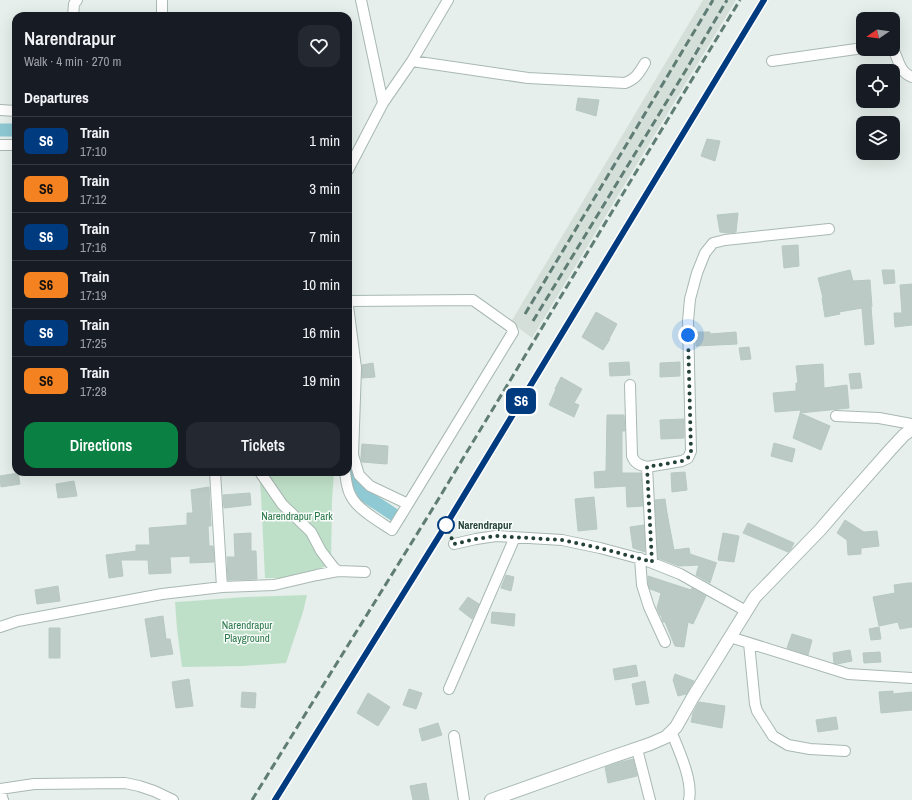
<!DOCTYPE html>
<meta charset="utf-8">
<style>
body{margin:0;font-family:"Archivo Narrow",sans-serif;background:#242831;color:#f1f3f6;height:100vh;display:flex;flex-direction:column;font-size:15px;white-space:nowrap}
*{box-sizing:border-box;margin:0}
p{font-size:13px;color:#9ea1a6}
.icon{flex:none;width:22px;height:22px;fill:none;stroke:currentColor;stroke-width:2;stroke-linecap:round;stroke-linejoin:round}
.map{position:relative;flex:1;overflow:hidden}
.drawer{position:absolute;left:12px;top:12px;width:340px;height:464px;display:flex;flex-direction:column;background:#171b24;border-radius:12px;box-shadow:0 4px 16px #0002}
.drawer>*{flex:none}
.badge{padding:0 8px;border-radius:6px;font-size:14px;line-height:26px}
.needle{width:26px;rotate:257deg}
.tools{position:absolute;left:856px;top:12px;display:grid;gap:8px}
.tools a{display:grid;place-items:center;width:44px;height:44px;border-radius:8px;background:#171b24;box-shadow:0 4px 16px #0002;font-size:20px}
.you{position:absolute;width:20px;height:20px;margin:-10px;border:3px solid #fff;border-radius:50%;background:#1a73e8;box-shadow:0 0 0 6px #1a73e833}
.map>.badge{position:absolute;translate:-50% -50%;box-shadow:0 0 0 2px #fff}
h2{padding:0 12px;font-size:15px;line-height:36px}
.round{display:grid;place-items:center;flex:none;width:42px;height:42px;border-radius:12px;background:#242831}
.head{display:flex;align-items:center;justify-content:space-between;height:68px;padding:0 12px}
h1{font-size:19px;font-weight:600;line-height:30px}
.primary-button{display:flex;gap:8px;margin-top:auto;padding:8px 12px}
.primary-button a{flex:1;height:46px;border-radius:12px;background:#0b8043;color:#fff;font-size:16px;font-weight:600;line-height:46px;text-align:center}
.primary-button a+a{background:#242831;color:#f1f3f6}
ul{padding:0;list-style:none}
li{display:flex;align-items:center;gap:12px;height:48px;padding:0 12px;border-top:1px solid #363941}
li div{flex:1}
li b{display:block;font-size:15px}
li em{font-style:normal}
li .badge{min-width:44px;font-weight:700;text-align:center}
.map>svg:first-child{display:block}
</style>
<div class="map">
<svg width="912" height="800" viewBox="0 0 912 800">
<rect width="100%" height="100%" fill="#e6efeb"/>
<path fill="#d4dfda" d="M703 0H736L532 338 511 322Z"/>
<path fill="#bfe0c8" d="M259 472H334L332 500 331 565 286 578H265L261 495Z
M307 595 303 612 286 663 243 666 182 667 177 629 175 602 191 601 245 597Z"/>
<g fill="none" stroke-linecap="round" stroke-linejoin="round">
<path stroke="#8ec9d4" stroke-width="13" d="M0 130H16
M348 457 350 472 356 484 364 495 399 518"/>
</g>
<path fill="#bbcac4" stroke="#b8c9c2" d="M578 98 599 100 596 116 576 110Z
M707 139 720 141 715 161 701 156Z
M738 213 736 232 728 233 720 232 717 215Z
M798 245 799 266 784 268 782 246Z
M850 270 853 281 870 280 872 307H871L874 344 865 345 862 308 839 312 840 314 825 317 822 298H823L818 278Z
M882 270H894L895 283 884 284Z
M912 284V325L895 327 894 313H902L900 285Z
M596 312 617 324 609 339H610L603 350 582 337Z
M695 332H710V334L736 332 737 344 696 346Z
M749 347 751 359 741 360 739 348Z
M629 362 630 375 610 376 609 363Z
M680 362V376L660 377V363Z
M373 363 375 377 362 378V365Z
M823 364 824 388 847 385 849 408 800 413 830 426 821 450 793 438 801 410 775 412 773 393 796 391V383H798L796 366Z
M860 373 862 388 851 389 849 374Z
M561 377 582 389 574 403 579 405 574 417 549 405 556 389H555Z
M607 415H624L625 431H622V473H641L643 506 627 507 626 486 595 488 594 472 606 471Z
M684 419V438L661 439 660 420Z
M774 443 795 449 792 462 771 456Z
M362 444 388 446 387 464 362 462 361 458Z
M685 472 687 490 672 492 671 473Z
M18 473 20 484 1 487 0 476Z
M74 481 77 496 58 498 56 484Z
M209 487 211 526H208L209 546H213L214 562 190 563V556L170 557 171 573 149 574 148 560H121L123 576 109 578 106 555 136 551V545H150L149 528 187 525V513H193L191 490Z
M250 493 251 505 224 508 223 495Z
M594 497 597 529 578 531 575 499Z
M665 499 667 513 674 550 689 548 690 554 717 563 716 564 710 583 696 575 699 565 679 566 658 558 655 500Z
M845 520 864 532 877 531 879 546 861 548V554L848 555 847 540 837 533Z
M748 523 794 543 791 549 788 552 743 533Z
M644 525 645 552 633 548 630 527Z
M251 533V551H256L257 579 228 580 227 557H235L234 534Z
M723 533 739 536 734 562 718 560Z
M506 575 514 577 511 591 501 588Z
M648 576 691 590 692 588 706 596 693 624 688 622 684 647 675 646 665 622H663L661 615H660L657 608 661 593 650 589 648 584Z
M908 583H912V627L900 629 898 622 879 626 873 597 895 593 894 585Z
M58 586 60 601 37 604 35 590Z
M468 597 479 604 472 619 459 609Z
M492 612 515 614 514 626 491 623Z
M163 616 166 639H170L173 654 151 657 145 619Z
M879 627 881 639 871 640 869 629Z
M49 628H60V658H49Z
M792 634 812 640 808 655 787 648Z
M850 650 852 661 837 664 834 663 833 653Z
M880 652 881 662 864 663 863 653Z
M636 665 638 676 615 680 613 669Z
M675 674 694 681 686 694 678 696 673 680Z
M189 679 193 706 176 708 172 682Z
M645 681 649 703 636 705 632 684Z
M409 689 422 693 416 709 403 705Z
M893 691V694L912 692V710L881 713 879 692Z
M242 692 256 693 255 708 241 707Z
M368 693 390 707 378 726 357 713Z
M699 702 725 706 722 728 691 722 693 713Z
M836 717 838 729 818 732 816 720Z
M438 723 442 735 422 741 419 729Z
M633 759 637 776 608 783 605 767 621 762Z
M426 783 429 800H413L410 786Z"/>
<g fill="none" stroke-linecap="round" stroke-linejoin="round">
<g stroke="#a8b8b2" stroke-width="12">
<path id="minor" d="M162 0V16
M361 0 383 103
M73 16 74 4 77 0
M893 49C899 60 899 72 912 77
M412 61 528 78 625 83C636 79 639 73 645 63
M772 61 863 48
M0 110 16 111
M0 145H16
M348 170 383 103 412 61 448 0
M348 301 473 300 511 327 513 332 408 504 370 486 359 475 353 455 356 368 348 306
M630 385 632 456C635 464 640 465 647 467
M836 416 879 418 912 424
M215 472 222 587
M260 472 282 504 311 532 321 551 334 568 338 571
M345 472C346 480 347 490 351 496 357 509 380 522 392 530L408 504
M454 544 476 539 496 536 562 540 600 548 645 560 680 574 746 611
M640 558 642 585 649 607 665 642
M652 562 647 467 682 461 688 458 691 451 688 321 690 299 697 273 705 253 713 243 725 240 829 229
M0 627 18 621 162 594 222 587 274 585 317 575 338 571 365 572
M730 637 848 674 912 678
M749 643 755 704 757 711 773 736 788 745 810 749 845 751
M449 689 515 537
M671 731C679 751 693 780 689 800
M454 736 464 800
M637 749 650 800
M0 789 34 784 125 783 139 786 154 791 173 800
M0 791 3 800"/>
</g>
<g stroke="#a8b8b2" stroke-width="14">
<path id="tertiary" d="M491 800 606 759 650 744 666 737 676 727 693 697 755 597 820 530 845 501 891 449 904 435 912 429"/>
</g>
<use href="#minor" stroke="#fff" stroke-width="10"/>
<use href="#tertiary" stroke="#fff" stroke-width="12"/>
<path stroke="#5f7d75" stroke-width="3" stroke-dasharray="8 4" stroke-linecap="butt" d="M525 314 713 0
M533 321 686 70 727 0
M252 800 430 513 740 0
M276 800 446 525 764 0"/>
</g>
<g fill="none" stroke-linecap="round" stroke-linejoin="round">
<g stroke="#fff" stroke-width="9">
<path id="line" d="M275 800 446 525 764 0"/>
</g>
<use href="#line" stroke="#003b80" stroke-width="6"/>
<path stroke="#24423a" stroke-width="4" stroke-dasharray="0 7.2" d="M446 525 454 544 476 539 496 536 562 540 600 548 645 560 652 562 647 467 682 461 688 458 691 451 688 335"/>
</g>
<circle fill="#fff" stroke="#003b80" stroke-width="2" cx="446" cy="525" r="8"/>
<g text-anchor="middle" stroke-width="3" stroke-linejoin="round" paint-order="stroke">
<g font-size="11" fill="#2d7a4b" stroke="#f7fbf9">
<text x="297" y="520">Narendrapur Park</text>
<text x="247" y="629">Narendrapur<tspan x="247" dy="13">Playground</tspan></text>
</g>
<g font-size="11" font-weight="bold" fill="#24423a" stroke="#f7fbf9" text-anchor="start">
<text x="458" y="529">Narendrapur</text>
</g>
</g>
</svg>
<div class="tools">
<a><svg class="needle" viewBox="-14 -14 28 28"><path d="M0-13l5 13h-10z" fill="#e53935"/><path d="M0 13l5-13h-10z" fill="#9ea1a6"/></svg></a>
<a><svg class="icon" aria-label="locate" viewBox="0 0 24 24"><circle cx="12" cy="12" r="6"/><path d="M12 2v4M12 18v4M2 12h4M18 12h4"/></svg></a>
<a><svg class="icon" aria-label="layers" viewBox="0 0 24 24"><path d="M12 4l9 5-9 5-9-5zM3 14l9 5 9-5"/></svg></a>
</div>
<div class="you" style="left:688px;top:335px"></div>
<b class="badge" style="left:521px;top:401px;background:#003b80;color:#fff">S6</b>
<section class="drawer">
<div class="head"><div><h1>Narendrapur</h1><p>Walk · 4 min · 270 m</p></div><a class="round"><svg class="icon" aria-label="heart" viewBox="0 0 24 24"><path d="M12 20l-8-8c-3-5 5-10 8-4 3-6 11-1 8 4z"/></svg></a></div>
<h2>Departures</h2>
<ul>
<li><span class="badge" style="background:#003b80;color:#fff">S6</span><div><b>Train</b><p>17:10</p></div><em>1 min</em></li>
<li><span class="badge" style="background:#f58220;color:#111">S6</span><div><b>Train</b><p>17:12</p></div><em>3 min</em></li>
<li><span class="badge" style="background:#003b80;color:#fff">S6</span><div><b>Train</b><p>17:16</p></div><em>7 min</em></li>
<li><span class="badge" style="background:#f58220;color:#111">S6</span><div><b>Train</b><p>17:19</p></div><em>10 min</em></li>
<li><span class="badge" style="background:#003b80;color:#fff">S6</span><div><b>Train</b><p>17:25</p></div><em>16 min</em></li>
<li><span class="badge" style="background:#f58220;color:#111">S6</span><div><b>Train</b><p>17:28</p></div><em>19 min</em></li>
</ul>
<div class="primary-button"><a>Directions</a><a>Tickets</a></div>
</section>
</div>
